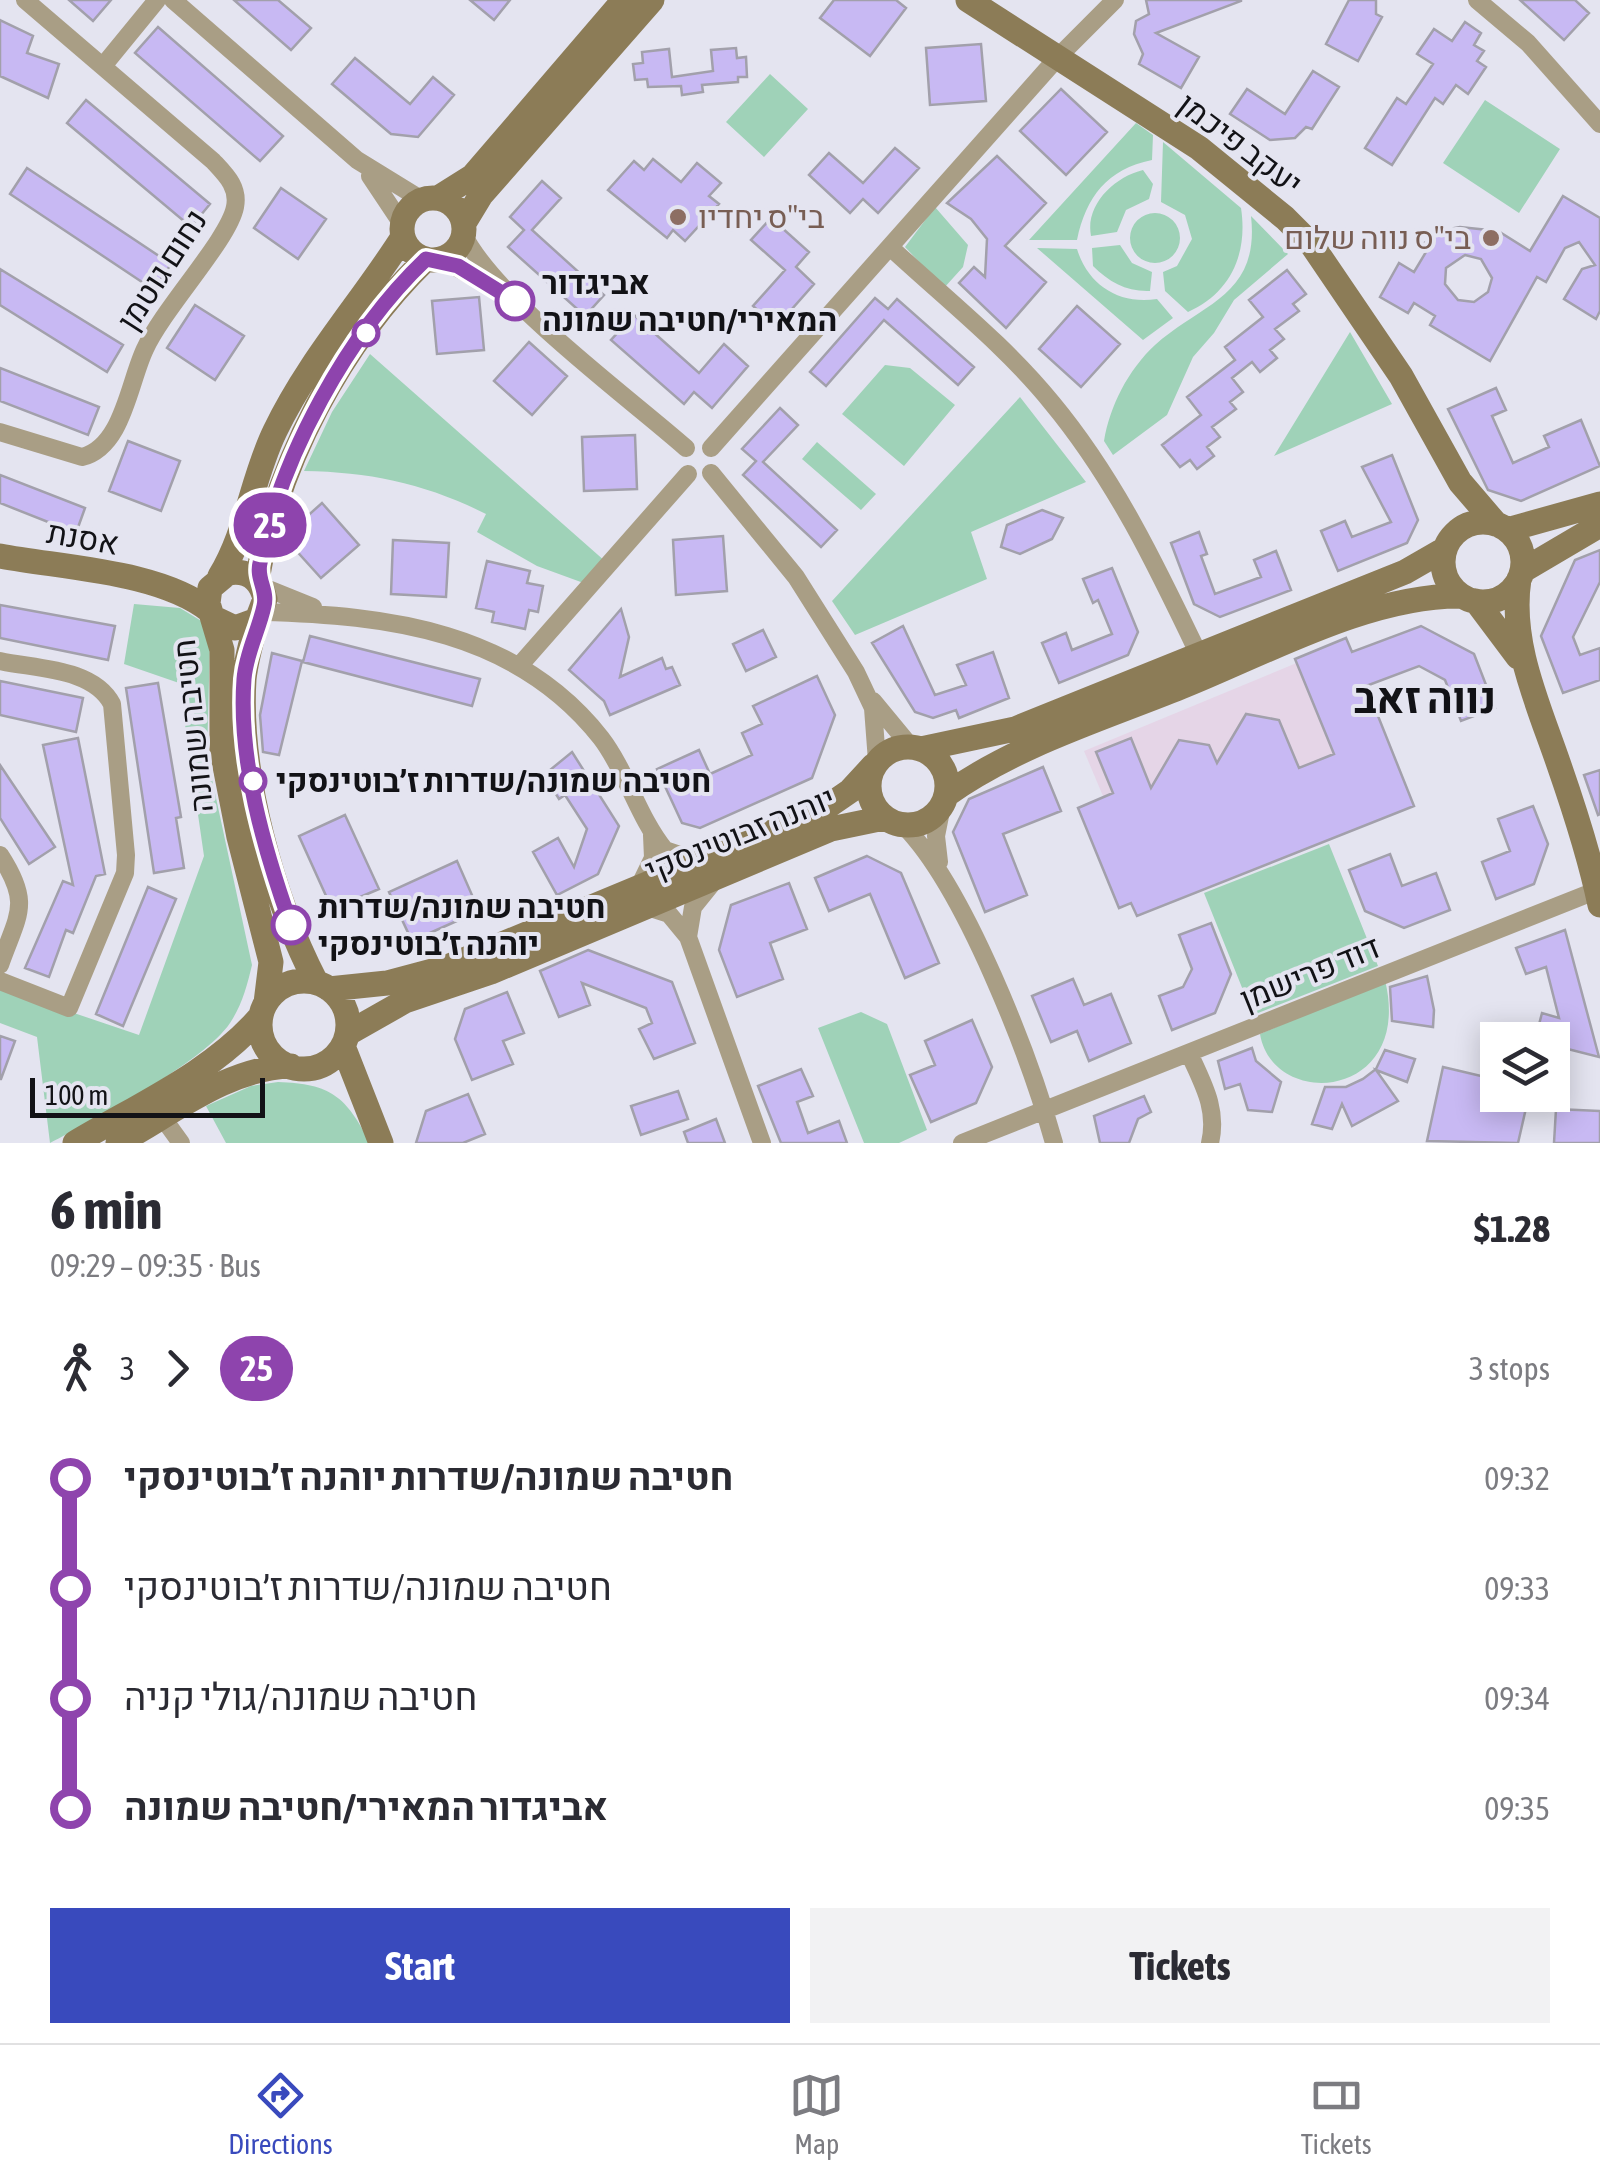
<!DOCTYPE html>
<meta charset="utf-8">
<style>
body{margin:0;font-family:"Asap Condensed",Heebo,sans-serif;background:#f2f2f3;color:#2b2b33;height:100vh;display:flex;flex-direction:column;font-size:38px;white-space:nowrap}
*{box-sizing:border-box;margin:0}
p{font-size:32px;color:#7c7c81}
.icon{flex:none;width:55px;height:55px;fill:none;stroke:currentColor;stroke-width:2;stroke-linecap:round;stroke-linejoin:round}
.map{position:relative;height:1143px;overflow:hidden}
.drawer{display:flex;flex-direction:column;background:#fff;flex:1}
.drawer>*{flex:none}
.badge{padding:0 20px;border-radius:32px;font-size:35px;line-height:65px}
.controls{position:absolute;left:1480px;top:1022px;display:grid;gap:20px}
.controls a{display:grid;place-items:center;width:90px;height:90px;border-radius:0px;background:#fff;box-shadow:0 5px 25px #0003;font-size:50px}
.scale{position:absolute;left:30px;bottom:25px;width:235px;box-sizing:border-box;padding-left:10px;border:5px solid #121216;border-top:0;font-size:28px;line-height:35px;white-space:nowrap;color:#121216;-webkit-text-stroke:8px #e4e4f0;paint-order:stroke}
.map>.badge{position:absolute;translate:-50% -50%;box-shadow:0 0 0 5px #fff}
.legs{display:flex;align-items:center;gap:15px;height:110px;padding:0 50px;font-size:32px}
.legs p{margin-inline-start:auto}
.summary{display:flex;align-items:center;justify-content:space-between;height:170px;padding:0 50px}
h1{font-size:55px;font-weight:700;line-height:75px}
.primary-button{display:flex;gap:20px;margin-top:auto;padding:20px 50px}
.primary-button a{flex:1;height:115px;border-radius:0px;background:#394abd;color:#fff;font-size:40px;font-weight:700;line-height:115px;text-align:center}
.primary-button a+a{background:#f2f2f3;color:#2b2b33}
ul{padding:0 50px;list-style:none}
li{display:flex;align-items:center;gap:35px;height:110px;font-size:38px}
li i{display:grid;place-items:center;width:15px;height:100%;margin:0 12px;background:currentColor}
li i::after{content:'';width:25px;height:25px;margin:-12px;border:8px solid;border-radius:50%;background:#fff}
li p{margin-inline-start:auto}
li:first-child i{background:linear-gradient(#0000 50%,currentColor 0)}
li:last-child i{background:linear-gradient(currentColor 50%,#0000 0)}
.dock{display:flex;justify-content:space-around;align-items:center;height:140px;border-top:2px solid #e1e1e2;background:#fff;font-size:28px;color:#7c7c81}
.dock a{display:grid;justify-items:center;gap:5px}
.dock .current{color:#394abd}
.map>svg:first-child{display:block}
</style>
<div class="map">
<svg width="1600" height="1143" viewBox="0 0 1600 1143">
<rect width="100%" height="100%" fill="#e4e4f0"/>
<path fill="#e5d5e7" d="M1345 643 1412 802 1151 910 1084 751Z"/>
<path fill="#9fd2b8" d="M770 74 808 109 764 157 726 122Z
M1485 100 1560 149 1519 213 1443 163Z
M1136 123 1153 135 1152 160C1107 169 1086 197 1077 240H1029Z
M1163 142 1241 208C1248 253 1231 293 1188 312L1165 291 1163 272 1177 266 1192 239 1185 215 1161 202Z
M1143 170 1153 184 1149 199 1126 210 1117 232 1091 236C1085 205 1114 177 1143 170Z
M935 207 968 245 963 267 944 288 905 247Z
M1130 238a25 25 0 1 1 50 0a25 25 0 1 1-50 0Z
M1251 216 1288 254 1234 300 1214 333 1193 357 1167 415 1113 455 1104 441C1110 406 1128 370 1155 345 1202 303 1260 296 1251 216Z
M1120 245 1132 263 1152 272 1150 291C1127 292 1109 282 1093 266L1092 248Z
M1037 248 1077 249C1088 285 1119 305 1157 299L1173 318 1143 340Z
M1350 332 1392 404 1274 456Z
M370 354 606 562 589 585 537 566 477 532 486 514C426 484 371 472 304 471L332 412Z
M885 365 910 368 955 405 904 466 842 414Z
M1020 397 1086 482 971 532 987 579 855 635 832 601Z
M817 442 876 494 861 510 802 459Z
M134 604 180 608 203 622 210 642 207 756 252 965C247 986 242 1005 230 1023 205 1061 93 1121 50 1143L37 1037 0 1023V988L139 1035 204 856 179 683 124 664Z
M1329 844 1378 966 1253 1015 1204 893Z
M1385 980C1414 1100 1273 1111 1260 1034Z
M861 1012 887 1024 927 1130 899 1143H864L818 1028Z
M278 1082C331 1084 346 1096 370 1143H226L206 1106 251 1086Z"/>
<path fill="#c8b9f3" stroke="#a2a0ab" stroke-width="2.5" fill-rule="evenodd" d="M69 0H111L93 21Z
M234 0H278L311 28 291 50Z
M470 0H510L494 20Z
M834 0H896L906 8 870 56 820 18Z
M1146 0H1241V1L1156 33 1199 57 1181 88 1139 64 1143 54 1134 34 1136 21 1149 14Z
M1349 0H1376V14L1382 17 1358 61 1326 44Z
M1520 0H1575L1589 13 1564 40Z
M0 20 33 36 27 53 59 64 48 98 0 76Z
M1465 22 1481 33 1474 45 1484 51 1477 61 1486 67 1468 94 1456 85 1443 104 1435 98 1392 165 1365 148 1397 98 1406 104 1433 64 1417 54 1434 29 1452 41Z
M158 27 283 136 260 161 135 53Z
M981 44 986 101 930 105 926 48Z
M736 48 737 58 746 57 747 77H738V82L702 85 703 92 682 95 681 86 648 87 647 79 635 80 633 64 643 63 642 52 669 49 672 77 713 71 711 50Z
M355 58 410 104 433 77 454 95 418 137 391 134 332 84Z
M1313 71 1339 87 1312 129 1306 127 1295 138 1270 140 1230 114 1247 89 1285 114Z
M1061 89 1107 132 1066 175 1020 131Z
M86 100 210 204 191 227 67 123Z
M895 148 919 168 878 213 863 199 850 213 809 175 829 153 863 183Z
M997 156 1046 203 1005 246 1046 282 1006 328 959 283 974 267 985 277 987 239 971 219 947 203Z
M653 159 681 182 697 163 721 183 709 196 719 204 685 241 673 230 667 238 608 190 634 161 644 170Z
M27 168 171 264 154 290 10 194Z
M542 181 561 198 532 230 604 295 585 316 508 247 524 230 510 217Z
M281 188 326 219 298 259 254 228Z
M1563 196 1600 218V311L1596 319 1564 299 1582 269 1595 265 1579 242 1565 248 1546 282 1537 277 1490 361 1430 325 1435 316 1414 303 1408 313 1380 297 1399 263 1414 272 1426 252 1420 246 1444 230 1460 227 1498 231 1530 251ZM1465 255 1481 259 1492 278 1488 292 1474 302 1458 300 1445 284 1446 268Z
M771 218 809 252 796 267 814 284 776 327 753 306 785 270 751 240Z
M0 269 123 345 107 372 0 305Z
M1287 270 1306 294 1293 304 1299 311 1275 329 1284 339 1270 350 1277 358 1260 372 1252 362 1232 378 1243 392 1230 402 1236 409 1212 427 1220 437 1207 447 1214 456 1197 469 1190 460 1180 467 1162 445 1201 415 1187 397 1235 360 1225 347 1263 317 1249 300Z
M479 297 484 350 437 354 432 301Z
M875 298 888 309 897 299 974 367 958 385 884 320 826 386 810 372Z
M195 305 244 336 215 380 167 348Z
M1077 306 1120 344 1081 387 1039 349Z
M634 315 699 373 724 344 748 366 712 408 694 392 684 404 611 340Z
M529 342 567 376 532 415 494 381Z
M0 368 99 407 88 435 0 401Z
M1496 388 1506 410 1492 416 1513 463 1549 447 1544 436 1581 420 1600 466 1521 501 1488 490 1448 409Z
M780 408 798 425 763 462 837 530 821 547 743 475 756 461 742 449Z
M635 435 637 489 584 491 582 437Z
M128 441 180 461 161 511 109 491Z
M1392 455 1418 520 1407 543 1338 571 1321 531 1345 521 1352 537 1391 522 1362 467Z
M0 475 85 508 76 533 0 503Z
M322 503 359 545 321 578 284 537Z
M1042 510 1063 518 1052 539 1020 554 1001 547 1007 525Z
M1199 532 1207 554 1201 556 1215 594 1261 577 1254 560 1276 551 1291 590 1220 617 1194 604 1171 543Z
M723 536 727 591 676 595 673 540Z
M393 540 449 543 446 597 391 594Z
M1600 550V582L1573 637 1580 655 1600 648V680L1563 693 1541 636 1575 560Z
M487 561 530 571 527 583 543 586 538 612 529 610 525 629 492 622 494 612 476 608Z
M1112 568 1138 632 1128 655 1059 683 1042 643 1066 633 1072 650 1112 634 1098 600 1093 603 1083 579Z
M0 605 115 626 108 660 0 638Z
M621 609 629 637 620 677 662 658 666 669 672 667 680 685 610 715 604 701 569 670Z
M903 626 935 695 966 685 957 665 993 652 1009 698 959 718 956 710 933 718 915 712 872 643Z
M1421 626 1474 654 1495 708 1461 721 1445 680 1419 666 1366 686 1414 806 1137 916 1131 903 1119 908 1078 808 1113 793 1096 752 1131 738 1151 788 1179 740 1209 745 1217 763 1246 714 1279 720 1299 768 1334 754 1295 659 1346 638 1352 652Z
M763 630 776 657 746 671 733 644Z
M310 636 480 679 472 706 303 662Z
M272 653 302 661 279 755 263 752 260 715Z
M817 676 835 715 812 778 700 828 682 823 657 769 699 750 710 774 752 755 742 733 762 724 753 706Z
M0 681 83 698 76 732 0 715Z
M158 683 181 817 176 818 184 868 154 873 126 688Z
M78 738 105 874 96 876 73 933 66 930 49 977 25 968 63 881 73 885 43 745Z
M572 752 619 826 598 874 557 895 533 852 558 838 574 867 587 829 565 795 559 799 544 775Z
M0 765 55 847 29 864 0 818Z
M1043 767 1061 811 1003 834 1027 895 985 912 953 832 969 799Z
M1600 770V814L1598 815 1584 775Z
M1533 806 1548 844 1534 884 1496 899 1482 862 1510 851 1498 819Z
M345 815 379 889 332 909 299 836Z
M1390 854 1402 886 1436 873 1450 910 1404 928 1365 911 1349 870Z
M867 856 901 873 939 963 905 978 870 894 829 911 815 878Z
M457 861 479 911 412 941 389 892Z
M789 883 807 929 770 943 783 979 737 997 719 950 731 905Z
M148 887 176 899 123 1026 96 1014Z
M1211 923 1231 974 1215 1013 1172 1030 1159 996 1183 987 1192 969 1179 935Z
M1565 930 1599 1057 1552 1045V1040H1535L1542 1013 1559 1018 1546 967 1526 974 1516 948Z
M588 950 672 982 695 1043 654 1059 639 1029 652 1023 646 1008 582 983 590 1005 559 1017 540 971Z
M1427 976 1434 1010 1433 1027 1392 1021 1390 987Z
M1073 979 1084 1005 1111 994 1131 1043 1089 1061 1077 1031 1051 1042 1032 996Z
M507 992 524 1033 503 1041 513 1064 472 1080 455 1039 465 1009Z
M972 1020 992 1067 976 1103 931 1122 910 1075 935 1065 925 1041Z
M0 1036 15 1041 1 1079H0Z
M1252 1048 1256 1061 1281 1082 1272 1112 1248 1110 1240 1084 1225 1089 1218 1061Z
M1385 1050 1415 1059 1407 1082 1376 1070 1398 1101 1352 1126 1342 1104 1332 1129 1312 1124 1325 1087H1346L1363 1079 1376 1069Z
M1443 1067 1498 1080V1095H1529L1518 1143 1427 1141Z
M801 1069 813 1096 797 1102 808 1133 839 1121 847 1143H781L758 1086Z
M678 1091 688 1119 641 1135 631 1106Z
M468 1094 485 1134 463 1143H416L426 1111Z
M1144 1096 1151 1112 1138 1119 1129 1143H1100L1094 1116Z
M1556 1109 1600 1111V1143H1554Z
M716 1119 725 1143H688L684 1132Z"/>
<g fill="none" stroke-linecap="round" stroke-linejoin="round">
<path stroke="#a99e85" stroke-width="18" d="M173 0 357 160 422 200
M1477 0 1528 43 1600 124
M103 66 157 0
M370 176 402 224
M463 234C496 300 627 396 686 448
M891 248C945 298 1006 346 1052 403 1115 479 1157 567 1199 655
M440 259 497 289
M0 432 82 457C123 447 129 382 145 349 163 309 229 239 235 207 239 187 226 175 213 161L25 0
M711 448 1059 56 1115 0
M711 473 796 577 856 672 873 708 877 761
M261 586 313 607
M262 612C388 615 517 631 601 738 627 772 638 817 665 850L698 861
M0 661C37 669 93 668 112 704L126 855 125 873 69 1008 0 981
M520 665 688 474
M873 701 911 747
M904 826C965 888 1030 1057 1054 1143
M0 855C32 904 18 914 0 965
M939 862 936 836 942 806
M638 889 653 858 652 835
M647 907 669 914 688 937 762 1143
M688 937 693 907 714 881
M1189 1053C1203 1084 1218 1109 1210 1143
M163 1118 181 1143
M962 1143 1600 889"/>
<path stroke="#8c7c57" stroke-width="25" d="M968 0 1199 148 1285 218 1312 245 1401 376 1460 482 1496 524
M438 198 473 176 624 0
M402 229a31 31 0 1 1 62 0a31 31 0 1 1-62 0Z
M464 223 481 195 652 0
M1443 562a40 40 0 1 1 80 0a40 40 0 1 1-80 0Z
M1507 530 1600 504
M0 556C63 568 160 571 210 611
M1522 571 1600 525
M220 576C247 532 252 478 275 431 309 360 361 303 403 237
M1519 579C1509 643 1539 706 1559 765 1575 811 1590 857 1600 905
M257 580C277 463 341 342 426 259
M1476 601 1518 657
M214 618 235 628 257 620 265 599C261 580 248 569 228 573L210 588 208 603 222 650V751L239 837 271 962 266 1003
M257 620C252 639 246 660 244 679 238 774 273 899 316 982
M869 786a39 39 0 1 1 78 0a39 39 0 1 1-78 0Z
M921 749 1015 729 1405 572 1445 549
M946 795C1016 745 1102 719 1181 687 1266 653 1369 595 1461 596
M260 1025a44 44 0 1 1 88 0a44 44 0 1 1-88 0Z
M329 989 387 983 447 967 818 813 850 791 873 766
M347 1034 405 1001 491 972 831 829 884 818
M343 1046 381 1143
M75 1143C138 1105 212 1073 261 1016
M118 1143C173 1113 227 1068 291 1066"/>
</g>
<g fill="none" stroke-linecap="round" stroke-linejoin="round">
<g stroke="#fff" stroke-width="22">
<path id="line-1" d="M291 925C264 849 238 760 244 679 246 653 259 630 264 606 268 590 256 579 260 563 280 458 348 333 426 259L458 266 515 301"/>
</g>
<use href="#line-1" stroke="#8e44ad" stroke-width="15"/>
</g>
<g fill="#8d6e63" stroke="#e4e4f0" stroke-width="4">
<circle cx="678" cy="217" r="10"/>
<circle cx="1491" cy="238" r="10"/>
</g>
<g fill="#fff" stroke="#8e44ad" stroke-width="5">
<circle cx="515" cy="301" r="18"/>
<circle cx="366" cy="333" r="12"/>
<circle cx="253" cy="781" r="12"/>
<circle cx="291" cy="925" r="18"/>
</g>
<g text-anchor="middle" stroke-width="8" stroke-linejoin="round" paint-order="stroke">
<g font-size="32" fill="#121216" stroke="#e4e4f0">
<text transform="translate(1240 144) rotate(37)" y="11">יעקב פיכמן</text>
<text transform="translate(162 270) rotate(-57)" y="11">נחום גוטמן</text>
<text transform="translate(83 538) rotate(10)" y="11">אסנת</text>
<text transform="translate(193 726) rotate(-96)" y="11">חטיבה שמונה</text>
<text transform="translate(740 834) rotate(-22)" y="11">יוהנה זבוטינסקי</text>
<text transform="translate(1310 973) rotate(-22)" y="11">דוד פרישמן</text>
</g>
<g font-size="32" fill="#785e54" stroke="#e4e4f0" text-anchor="start">
<text x="698" y="228">בי"ס יחדיו</text>
<text x="1471" y="249" text-anchor="end">בי"ס נווה שלום</text>
</g>
<g font-size="32" font-weight="bold" fill="#121216" stroke="#e4e4f0" text-anchor="start">
<text x="542" y="294">אביגדור<tspan x="542" dy="37">המאירי/חטיבה שמונה</tspan></text>
<text x="276" y="792">חטיבה שמונה/שדרות ז׳בוטינסקי</text>
<text x="318" y="918">חטיבה שמונה/שדרות<tspan x="318" dy="37">יוהנה ז׳בוטינסקי</tspan></text>
</g>
<g font-size="42" font-weight="bold" fill="#121216" stroke="#e4e4f0">
<text x="1425" y="713">נווה זאב</text>
</g>
</g>
</svg>
<div class="controls">
<a><svg class="icon" aria-label="layers" viewBox="0 0 24 24"><path d="M12 4l9 5-9 5-9-5zM3 14l9 5 9-5"/></svg></a>
</div>
<div class="scale">100 m</div>
<b class="badge" style="left:270px;top:525px;background:#8e44ad;color:#fff">25</b>
</div>
<section class="drawer">
<div class="summary"><div><h1>6 min</h1><p>09:29 – 09:35 · Bus</p></div><b>$1.28</b></div>
<div class="legs"><svg class="icon" aria-label="walk" viewBox="0 0 24 24"><circle cx="13" cy="4" r="2"/><path d="M13 8l-2 6 4 7M11 14l-3 7M7 12l3-4h3l4 4"/></svg>3<svg class="icon" aria-label="forward" viewBox="0 0 24 24"><path d="M9 5l7 7-7 7"/></svg><b class="badge" style="background:#8e44ad;color:#fff">25</b><p>3 stops</p></div>
<ul>
<li><i style="color:#8e44ad"></i><b>חטיבה שמונה/שדרות יוהנה ז׳בוטינסקי</b><p>09:32</p></li>
<li><i style="color:#8e44ad"></i><span>חטיבה שמונה/שדרות ז׳בוטינסקי</span><p>09:33</p></li>
<li><i style="color:#8e44ad"></i><span>חטיבה שמונה/גולי קניה</span><p>09:34</p></li>
<li><i style="color:#8e44ad"></i><b>אביגדור המאירי/חטיבה שמונה</b><p>09:35</p></li>
</ul>
<div class="primary-button"><a>Start</a><a>Tickets</a></div>
</section>
<nav class="dock">
<a class="current"><svg class="icon" aria-label="directions" viewBox="0 0 24 24"><path d="M12 3l9 9-9 9-9-9zM9 14v-3h6M13 9l2 2-2 2"/></svg>Directions</a>
<a><svg class="icon" aria-label="map" viewBox="0 0 24 24"><path d="M3 6l6-2 6 2 6-2v14l-6 2-6-2-6 2zM9 4v14M15 6v14"/></svg>Map</a>
<a><svg class="icon" aria-label="tickets" viewBox="0 0 24 24"><path d="M3 7h18v10H3zM15 7v10"/></svg>Tickets</a>
</nav>
